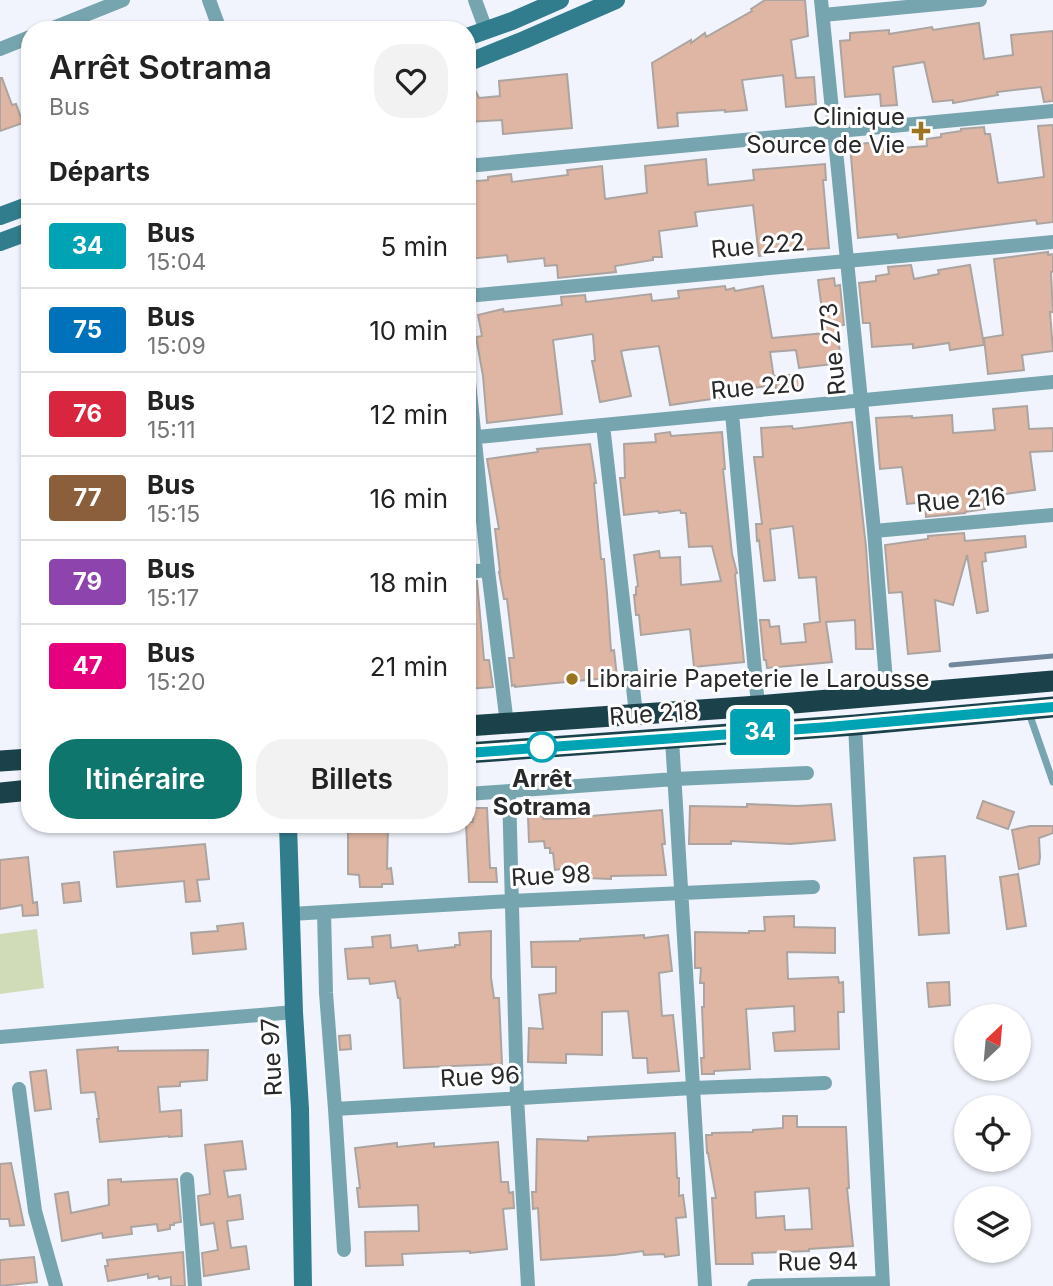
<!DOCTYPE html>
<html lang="fr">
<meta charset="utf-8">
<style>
body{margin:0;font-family:Inter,sans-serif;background:#f2f2f2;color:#222;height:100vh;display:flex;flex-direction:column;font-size:26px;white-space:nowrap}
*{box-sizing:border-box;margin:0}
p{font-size:23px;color:#767676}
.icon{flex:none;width:38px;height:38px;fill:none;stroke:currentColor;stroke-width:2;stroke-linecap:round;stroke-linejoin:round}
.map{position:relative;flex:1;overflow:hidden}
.panel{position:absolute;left:21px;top:21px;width:455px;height:812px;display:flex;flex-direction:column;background:#fff;border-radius:28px;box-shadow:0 2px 5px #0004}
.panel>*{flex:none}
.badge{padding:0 14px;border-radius:5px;font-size:24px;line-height:46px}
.needle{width:46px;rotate:26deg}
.fabs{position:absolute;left:954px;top:1004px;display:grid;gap:14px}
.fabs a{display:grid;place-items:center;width:77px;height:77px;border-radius:50%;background:#fff;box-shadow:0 2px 5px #0004;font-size:35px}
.map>.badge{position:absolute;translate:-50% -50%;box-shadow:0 0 0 4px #fff}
h2{padding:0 28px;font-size:26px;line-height:63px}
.round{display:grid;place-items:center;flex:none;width:74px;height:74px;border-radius:28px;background:#f2f2f2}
.headline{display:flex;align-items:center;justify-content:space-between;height:119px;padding:0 28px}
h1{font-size:33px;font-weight:600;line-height:52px}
.action{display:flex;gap:14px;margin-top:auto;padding:14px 28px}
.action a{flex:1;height:80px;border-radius:28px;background:#0f766e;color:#fff;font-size:28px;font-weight:600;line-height:80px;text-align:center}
.action a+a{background:#f2f2f2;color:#222}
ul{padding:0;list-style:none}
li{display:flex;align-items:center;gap:21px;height:84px;padding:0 28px;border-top:2px solid #e0e0e0}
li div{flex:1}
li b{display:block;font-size:26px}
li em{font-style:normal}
li .badge{min-width:77px;font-weight:700;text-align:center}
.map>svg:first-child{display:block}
</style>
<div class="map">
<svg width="1053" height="1286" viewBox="0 0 1053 1286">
<rect width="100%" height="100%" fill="#f1f4fc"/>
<path fill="#d0dbb7" d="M37 929 44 988 0 994V934Z"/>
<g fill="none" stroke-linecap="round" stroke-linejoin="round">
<path stroke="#72869c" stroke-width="5" d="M951 665 1053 656"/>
</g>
<path fill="#deb6a3" stroke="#aca4a0" stroke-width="2" fill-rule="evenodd" d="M765 0H805L808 36 791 40 796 78 814 77 816 104 786 107 783 75 742 80 747 110 725 112V110L677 113 678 126 658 128 652 63 691 40V43L705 33 706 37 752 11 751 9Z
M979 23 984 59 1013 55 1011 35 1053 31V101L1044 102 1041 87 997 92 998 95 953 103V100L933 102 924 62 893 67 897 105 881 106 880 94 845 97 840 41 850 40V33L889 30V34L932 27 933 30Z
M467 74 479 98 500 96 499 81 567 74 572 128 503 134 502 120 467 122Z
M0 78H2L12 105 16 104 23 123 0 131Z
M1053 125V222L1037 224 1036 220 898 238 897 234 858 238 850 145 887 141 888 149 927 146 926 139 941 137V134L961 131V129L984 127 985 134H990L998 183 1044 177 1038 126Z
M706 159 708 185 754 180 753 170 825 164 826 180H823L829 248 812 249 759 256 753 205 695 212 697 226 659 231 662 257H653V260L615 266 616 272 558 278 557 265 545 266 544 258 508 262 507 255 469 259 467 238V182L488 180V177L511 174 512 182 568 175 567 170 602 166 605 199 647 193 645 166Z
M1048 252V255L1053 254V272H1051L1053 312H1050L1053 351 1022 355 1024 370 988 374 984 338 1003 335 994 259Z
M911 265 914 279 939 274 938 270 970 265 984 345 950 350 949 343 913 348V344L872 347 870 323H863L859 283 876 281V276L889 274 888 267Z
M834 278 835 286 840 285 844 325 837 326 841 363 799 368 796 350 770 352 775 385 739 390 740 395 670 405 659 346 626 350 621 351 631 396 600 402 592 361H595L593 335 592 334 553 340 562 414 487 423 483 376 476 337 482 336 478 315 503 309 504 312 562 305 561 297 585 295 586 302 651 294 652 301 679 298 678 291 725 286 726 290 734 288 735 291 763 286 772 338 825 333 818 280Z
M802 374 803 391 776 393 775 376Z
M1027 406 1029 429 1053 428V451L1030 452 1035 490 984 497 985 509 965 512V513L926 517 925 502 907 504 902 467 880 469 876 418 912 416V418L952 415 953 433 995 430 993 409Z
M852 422 866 547 873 649H856L855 620 826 622 832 662 767 668 766 660H764L760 620H769L770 627 779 626 781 644 806 642 804 624 820 622 816 577 799 578 793 526 770 529 775 580 764 581 759 540 757 541 756 524H762L754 457H763L761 428 792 426 793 429Z
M670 432 671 436 722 432 725 469H723L732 554 737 573 735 574 744 662 694 667 690 629 641 635 639 615H636L634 595H636V587L638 586 634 555 659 551 660 558 680 557 681 585 721 581 712 546 689 547 686 513H681L680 510 659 513 658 511 624 515 620 478H625L624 444 656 442 655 434Z
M590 444 596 483H594L601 559H604L607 593 611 651 614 650 617 677 515 687V685L512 686 509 658H514L507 599H504L499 572H500L495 529H499L487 459 538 452 537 449Z
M964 533 965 541 1025 536 1026 547 985 553 986 561 982 562 988 611 977 613 967 555 953 605 935 600 940 651 908 654 902 592 889 593 885 545 928 539V536Z
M477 581 484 660H489L493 687 467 689V582Z
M983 801 1014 812 1008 829 977 818Z
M747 804 797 806 831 804 835 840 790 844 731 841V844H689L690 806 747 807Z
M473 808H487L490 868H496L497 882H469L466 824 467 822H473Z
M662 810 665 844H662L666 875 611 876V879L586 878V866L555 870 553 853H550V848H545L544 841 529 842 528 817 543 816V819L576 818V813L591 812V816Z
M348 824 388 825 387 869 391 868 393 884H382V887H360L359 875 348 874Z
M1030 826H1053V833L1039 838 1040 857 1039 864 1019 869 1012 830Z
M205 844 209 879 197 880 200 901 186 902 184 881 117 887 114 852Z
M945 856 949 933 919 935 914 858Z
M28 857 33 903 37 902 38 915 23 916 22 905 0 909V860Z
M1018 874 1026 926 1007 929 1000 877Z
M79 882 81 901 64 903 62 884Z
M794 916V927L835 928V953L787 952 788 979 838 977 839 983 843 982 844 1012H838L839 1049 775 1051 773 1033 795 1031 794 1006 746 1009 750 1069 714 1071V1074H702L701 1058H704L702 1007H704V983H700L701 968H695V932L749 933V931H765L764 917Z
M243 923 246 949 193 954 191 933 218 931 217 926Z
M491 931V978L494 998H499L502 1064 404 1068 400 998H398L395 981 370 984 369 978 348 979 345 949 373 947 372 937 390 935 391 948 417 945 418 951 455 947V945H460L459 933Z
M644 935V938L668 935 672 971 659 973 662 1016 673 1015 679 1071 648 1073 647 1058H633L628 1011 602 1012V1055L566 1054V1063L528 1062 529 1028 543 1029 539 995 556 993V967H532L531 942 580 941V939Z
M949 982 950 1005 929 1007 927 983Z
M350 1035 351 1049 340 1050 339 1036Z
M118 1047V1051L208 1050 207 1080 180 1082V1086L158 1087 160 1112 181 1110 182 1136 169 1137V1136L100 1142 97 1119H99L95 1092 81 1093 77 1050Z
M46 1070 51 1109 35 1111 30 1072Z
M783 1116H797V1127H846L849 1188H847L853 1246 809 1249V1251L752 1253 753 1264H716L712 1198H716L708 1153H707L706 1135H712V1133L753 1132V1130L783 1128ZM809 1188 812 1229 785 1230 784 1216 756 1218 755 1192Z
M675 1133 677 1178H679V1196L683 1195 686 1217 676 1218 679 1255 665 1257 664 1254 644 1255 643 1251 614 1255 541 1260 538 1208 533 1209 532 1192H536L537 1139 588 1141V1137Z
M242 1141 246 1169 224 1171 228 1197 240 1195 243 1219 227 1221 231 1248 246 1246 249 1269 204 1276 202 1253 218 1250 214 1223 201 1225 200 1220 198 1196 210 1194 205 1145Z
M498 1142 501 1182H508L509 1193 513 1192 514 1208 503 1209 507 1249 470 1253V1251L402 1254 403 1265 366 1266 365 1232 419 1231 418 1205 359 1207 357 1188H360L355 1148 397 1143V1147L434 1143V1147Z
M11 1163 24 1225 10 1226 9 1219H0V1164Z
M121 1179V1182L177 1179 181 1222 174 1223V1225H170V1229L158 1231 157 1224 131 1227 132 1234 103 1238 102 1233 62 1241 55 1194 68 1192 71 1213 109 1205 108 1180Z
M183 1252 185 1286H171V1277L159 1279 158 1276 148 1278V1274L108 1281 105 1266H108L107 1260Z
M34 1257 37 1282 0 1286V1260Z"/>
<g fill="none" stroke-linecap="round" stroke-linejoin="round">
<path stroke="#77a5af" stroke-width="7" d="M1029 713 1053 782"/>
<path stroke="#77a5af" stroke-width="14" d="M209 0 220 30
M475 0 486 30
M821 0 874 531 887 694
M823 15 980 0
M48 30 123 0
M0 49 30 37
M467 166 1053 111
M467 296 1053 242
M467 362 488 570 507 724
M732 413 758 706
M603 425 636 714
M467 438 1053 382
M874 531 1053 515
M467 572 488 570
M855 725 883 1286
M672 739 705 1286
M509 791 517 1097 528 1286
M467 794 675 779 807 773
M324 912 326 993 335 1109 693 1088 825 1083
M291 914 511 901 813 887
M0 1037 294 1012
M19 1089 35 1211 56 1286
M335 1109 344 1250
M187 1179 195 1286
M754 1286 883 1283"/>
<path stroke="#317d8d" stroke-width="18" d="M467 37 512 21 560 0
M467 63 524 40 616 0
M0 216 30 205
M0 242 30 231
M288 824 294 1012 300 1109 303 1286"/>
<path stroke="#1b424a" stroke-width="21" d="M467 726 758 706 1053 681
M467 753 855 725 1053 707
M0 761 30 759
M0 793 30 790"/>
</g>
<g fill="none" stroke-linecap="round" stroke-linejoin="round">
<g stroke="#fff" stroke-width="16">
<path id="line" d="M467 753 829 727 1053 707"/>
</g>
<use href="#line" stroke="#00a3b4" stroke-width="10"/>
</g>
<g fill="#9c7421" stroke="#fff" stroke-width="2.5">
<path d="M917.5 120.5h7v7h7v7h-7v7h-7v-7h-7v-7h7z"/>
<circle cx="572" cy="679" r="7"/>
</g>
<circle fill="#fff" stroke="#00a3b4" stroke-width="3.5" cx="542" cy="747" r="14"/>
<g text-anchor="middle" stroke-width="6" stroke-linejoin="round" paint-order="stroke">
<g font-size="24" fill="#28292b" stroke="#fff" text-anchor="end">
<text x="905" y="125">Clinique<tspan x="905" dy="28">Source de Vie</tspan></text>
<text x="586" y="687" text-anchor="start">Librairie Papeterie le Larousse</text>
</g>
<g font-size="24" fill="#28292b" stroke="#fff">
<text transform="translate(758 246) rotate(-5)" y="8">Rue 222</text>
<text transform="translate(833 349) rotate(-96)" y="8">Rue 273</text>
<text transform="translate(758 387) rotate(-5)" y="8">Rue 220</text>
<text transform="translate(961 500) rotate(-5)" y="8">Rue 216</text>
<text transform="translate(654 714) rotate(-4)" y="8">Rue 218</text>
<text transform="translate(551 876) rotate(-3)" y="8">Rue 98</text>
<text transform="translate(272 1057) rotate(-93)" y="8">Rue 97</text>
<text transform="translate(480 1077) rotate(-3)" y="8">Rue 96</text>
<text transform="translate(818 1262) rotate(-1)" y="8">Rue 94</text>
</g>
<g font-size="24" font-weight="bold" fill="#28292b" stroke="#fff">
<text x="542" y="787">Arrêt<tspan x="542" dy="28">Sotrama</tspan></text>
</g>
</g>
</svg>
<div class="fabs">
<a><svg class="needle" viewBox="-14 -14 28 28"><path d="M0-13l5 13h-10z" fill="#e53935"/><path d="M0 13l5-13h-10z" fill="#767676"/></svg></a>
<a><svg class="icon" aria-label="locate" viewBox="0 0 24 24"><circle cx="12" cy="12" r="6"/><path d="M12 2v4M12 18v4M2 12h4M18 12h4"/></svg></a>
<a><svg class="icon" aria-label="layers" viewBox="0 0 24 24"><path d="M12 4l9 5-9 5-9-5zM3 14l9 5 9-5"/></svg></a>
</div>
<b class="badge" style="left:760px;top:732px;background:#00a3b4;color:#fff">34</b>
<section class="panel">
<div class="headline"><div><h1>Arrêt Sotrama</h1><p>Bus</p></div><a class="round"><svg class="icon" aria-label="heart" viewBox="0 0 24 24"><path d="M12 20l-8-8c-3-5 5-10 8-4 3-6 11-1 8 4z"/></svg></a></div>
<h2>Départs</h2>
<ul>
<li><span class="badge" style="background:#00a3b4;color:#fff">34</span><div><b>Bus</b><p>15:04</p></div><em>5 min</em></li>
<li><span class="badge" style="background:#0072bc;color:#fff">75</span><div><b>Bus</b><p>15:09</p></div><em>10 min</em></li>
<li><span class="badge" style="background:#d7263d;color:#fff">76</span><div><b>Bus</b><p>15:11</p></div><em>12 min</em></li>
<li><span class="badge" style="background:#8b5e3c;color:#fff">77</span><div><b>Bus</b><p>15:15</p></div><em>16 min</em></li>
<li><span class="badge" style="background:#8e44ad;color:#fff">79</span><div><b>Bus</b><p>15:17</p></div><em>18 min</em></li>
<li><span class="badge" style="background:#e6007e;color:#fff">47</span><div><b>Bus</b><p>15:20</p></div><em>21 min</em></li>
</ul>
<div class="action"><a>Itinéraire</a><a>Billets</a></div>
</section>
</div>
